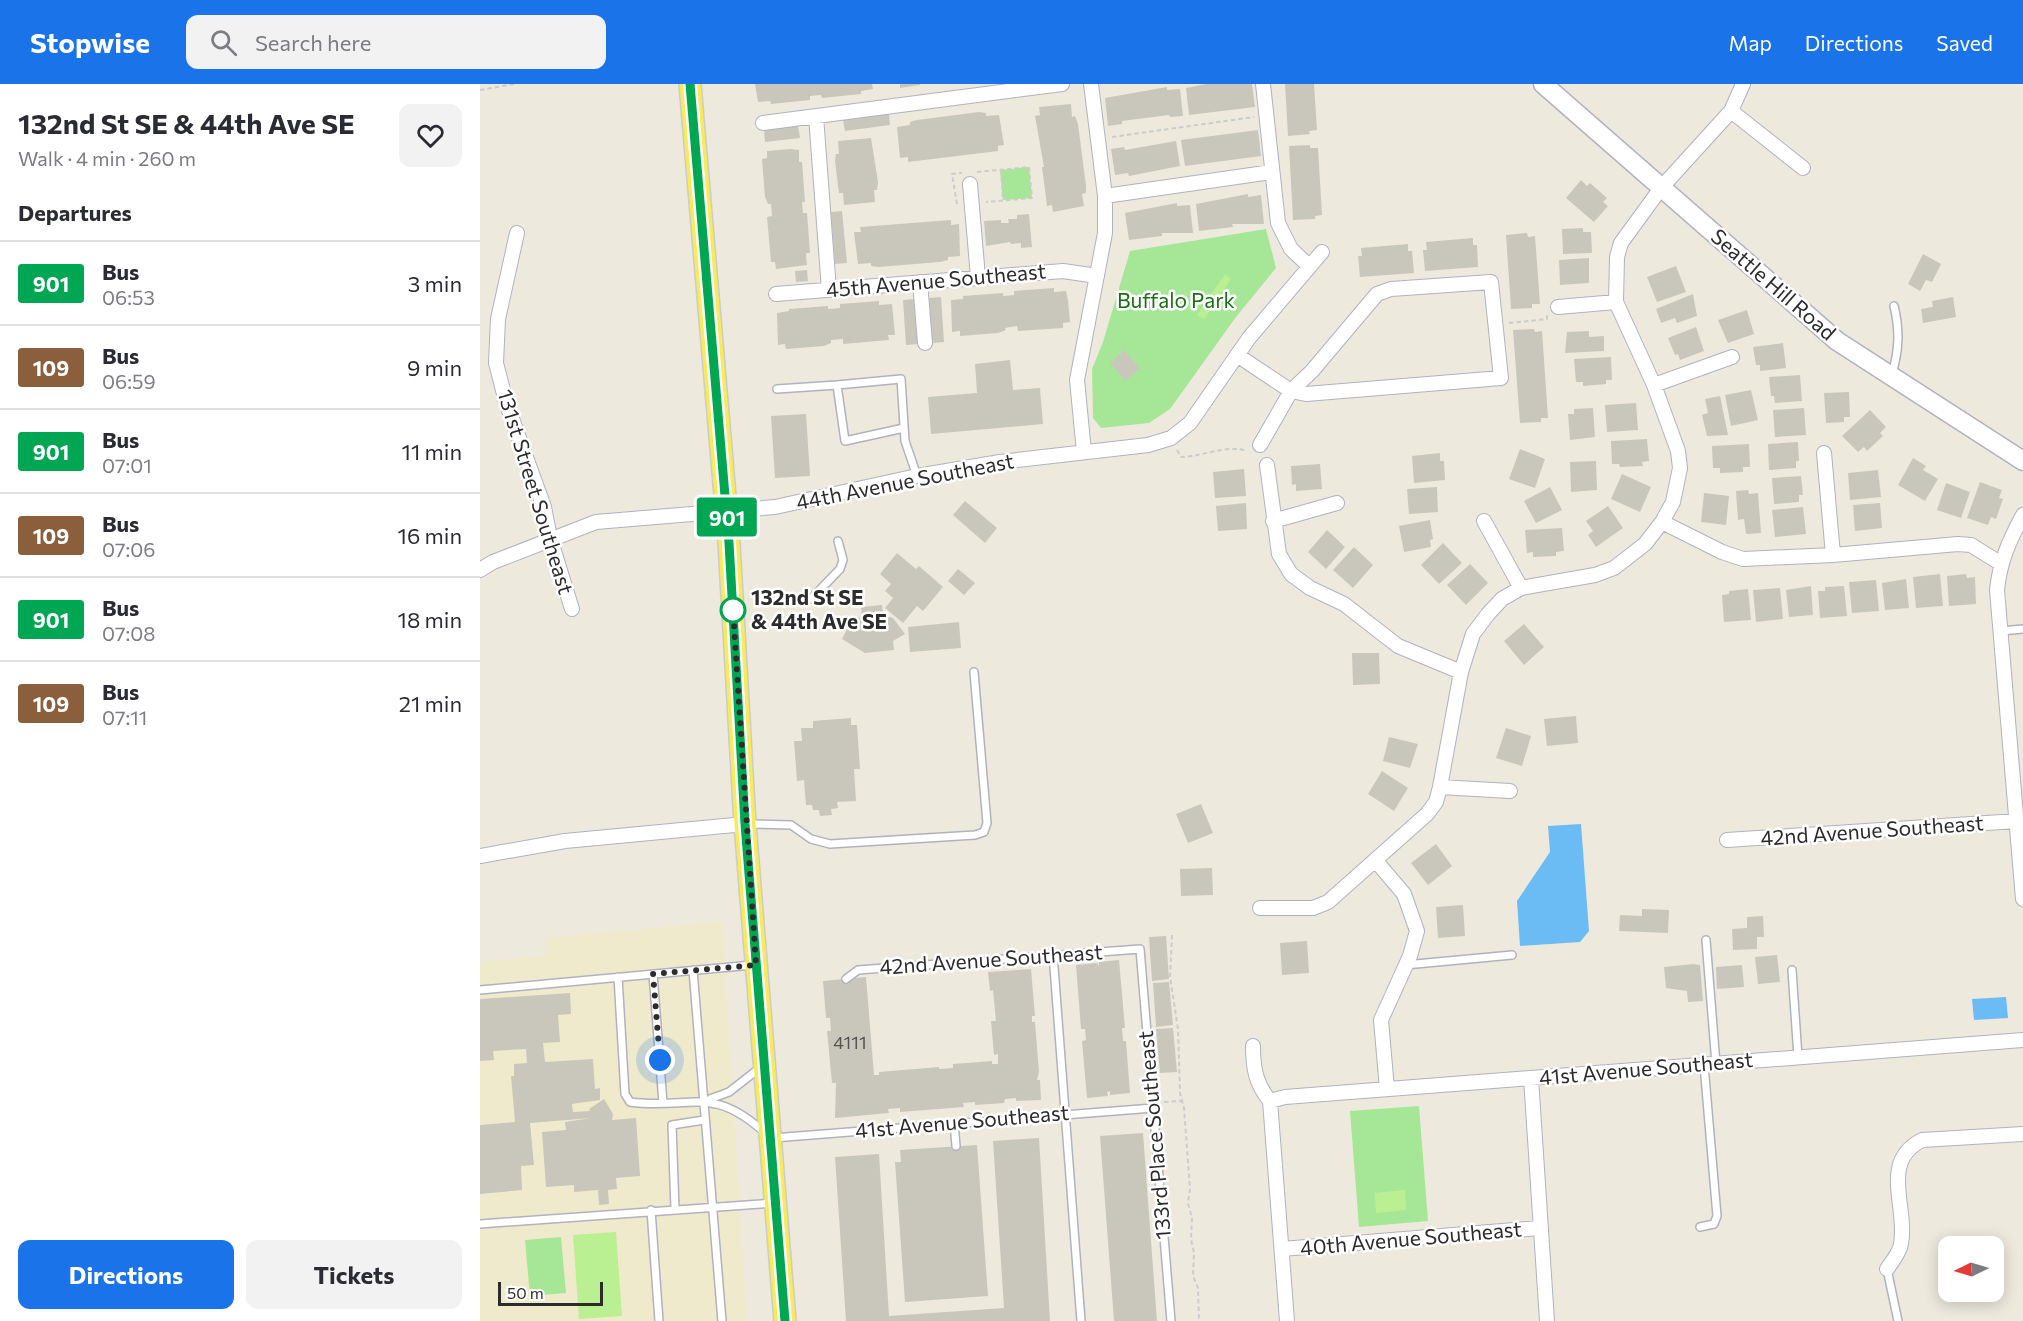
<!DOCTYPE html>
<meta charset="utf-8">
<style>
body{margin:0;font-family:Commissioner,sans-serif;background:#f2f2f3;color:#2b2b33;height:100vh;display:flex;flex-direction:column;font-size:22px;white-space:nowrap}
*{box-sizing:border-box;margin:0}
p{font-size:20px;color:#7c7c81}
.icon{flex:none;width:33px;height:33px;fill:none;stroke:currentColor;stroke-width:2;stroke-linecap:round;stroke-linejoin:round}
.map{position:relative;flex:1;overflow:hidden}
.side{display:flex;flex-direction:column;background:#fff;width:480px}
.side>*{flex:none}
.badge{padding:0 12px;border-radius:4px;font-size:21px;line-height:39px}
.needle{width:39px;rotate:265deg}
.controls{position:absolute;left:1458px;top:1152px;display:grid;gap:12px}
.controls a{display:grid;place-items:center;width:66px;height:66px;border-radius:12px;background:#fff;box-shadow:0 3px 15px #0003;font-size:30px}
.scale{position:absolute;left:18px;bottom:15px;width:105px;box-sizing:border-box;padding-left:6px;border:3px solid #2c2c2c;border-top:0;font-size:16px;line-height:21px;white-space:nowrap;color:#2c2c2c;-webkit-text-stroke:4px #fff;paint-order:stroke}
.you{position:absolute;width:30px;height:30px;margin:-15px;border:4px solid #fff;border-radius:50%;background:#1a73e8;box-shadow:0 0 0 9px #1a73e833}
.map>.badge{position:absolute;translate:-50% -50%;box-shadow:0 0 0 3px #fff}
h2{padding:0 18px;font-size:22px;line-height:54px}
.round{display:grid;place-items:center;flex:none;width:63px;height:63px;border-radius:12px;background:#f2f2f3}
.headline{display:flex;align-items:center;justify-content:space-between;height:102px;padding:0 18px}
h1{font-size:28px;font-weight:700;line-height:45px}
.action{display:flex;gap:12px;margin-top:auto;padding:12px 18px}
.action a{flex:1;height:69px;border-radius:12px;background:#1a73e8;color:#fff;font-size:24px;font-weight:700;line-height:69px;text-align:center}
.action a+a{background:#f2f2f3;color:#2b2b33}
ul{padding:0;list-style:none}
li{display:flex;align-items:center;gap:18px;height:84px;padding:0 18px;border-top:2px solid #e1e1e2}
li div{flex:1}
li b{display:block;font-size:22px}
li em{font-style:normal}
li .badge{min-width:66px;font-weight:700;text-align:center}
header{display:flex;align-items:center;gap:36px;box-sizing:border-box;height:84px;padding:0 30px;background:#1a73e8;color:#fff}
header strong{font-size:28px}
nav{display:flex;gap:33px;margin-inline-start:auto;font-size:21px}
.search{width:420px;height:54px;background:#f2f2f3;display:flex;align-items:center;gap:15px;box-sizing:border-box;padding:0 21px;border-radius:12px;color:#7c7c81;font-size:22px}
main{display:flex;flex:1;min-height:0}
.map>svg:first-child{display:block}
</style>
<header>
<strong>Stopwise</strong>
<div class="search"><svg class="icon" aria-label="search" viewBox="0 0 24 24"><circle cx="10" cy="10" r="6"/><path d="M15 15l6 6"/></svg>Search here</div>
<nav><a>Map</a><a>Directions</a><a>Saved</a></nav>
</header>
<main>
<section class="side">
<div class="headline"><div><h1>132nd St SE &amp; 44th Ave SE</h1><p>Walk · 4 min · 260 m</p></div><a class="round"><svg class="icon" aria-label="heart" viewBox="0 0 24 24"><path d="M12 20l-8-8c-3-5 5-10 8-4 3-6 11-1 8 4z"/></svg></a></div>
<h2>Departures</h2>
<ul>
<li><span class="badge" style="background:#00a651;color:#fff">901</span><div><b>Bus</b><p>06:53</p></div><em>3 min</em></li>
<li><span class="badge" style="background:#8b5e3c;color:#fff">109</span><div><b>Bus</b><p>06:59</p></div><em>9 min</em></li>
<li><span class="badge" style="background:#00a651;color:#fff">901</span><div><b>Bus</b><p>07:01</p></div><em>11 min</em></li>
<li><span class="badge" style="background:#8b5e3c;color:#fff">109</span><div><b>Bus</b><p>07:06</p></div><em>16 min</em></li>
<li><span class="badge" style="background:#00a651;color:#fff">901</span><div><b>Bus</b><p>07:08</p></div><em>18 min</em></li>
<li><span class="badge" style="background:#8b5e3c;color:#fff">109</span><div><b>Bus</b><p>07:11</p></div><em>21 min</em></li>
</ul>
<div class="action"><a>Directions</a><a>Tickets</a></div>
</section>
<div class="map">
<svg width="1543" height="1237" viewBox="0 0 1543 1237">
<rect width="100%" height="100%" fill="#eee9dd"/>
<path fill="#f0eacc" d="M242 838 267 1237H0V878L65 872V854Z"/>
<path fill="#a6e797" d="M549 83 552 114 523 116 520 86Z
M786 145 796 184 756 233 690 325 669 339 621 344 613 334 612 285 623 258 650 167Z
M939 1022 948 1137 879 1143 870 1027Z
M81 1153 86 1209 50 1212 45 1156Z"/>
<path fill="#baef92" d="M745 190 751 195 724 235 717 231Z
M925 1106 926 1126 896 1129 895 1109Z
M136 1148 142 1232 99 1235 93 1151Z"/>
<path fill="#6bbcf5" d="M1101 740 1109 847 1100 858 1040 862 1037 817 1070 768 1068 742Z
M1526 913 1528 934 1494 936 1492 915Z"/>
<path fill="#c9c7bc" d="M275 0H392L393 5 381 7V10L342 14 341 11 330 12V16L291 20 290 17 278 18Z
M420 0H440V1L420 4Z
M726 0H772L775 23 709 31 706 4Z
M805 0H834L837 46 829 47 830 50 808 52Z
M687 3V6L700 5 703 32 690 33 689 31 642 37V40L628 42 625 14Z
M591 20 592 33 595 32 598 40 606 102V109L602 110 604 122 573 128 572 121 567 122 562 83H564L555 32 560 31 559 23Z
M499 28 506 29V32L519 31 524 61 518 62V67L428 78V73L420 74 417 43 430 41V38L437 36Z
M409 30 410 41 365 47 363 36Z
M318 42 320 54 285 58 284 46Z
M778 46 781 72 705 82 701 56Z
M391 54 398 98 397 106H394L395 118 364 121 363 109H359L358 102 355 77 356 70H359L358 57Z
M696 57 700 82 649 92 648 89 635 91 631 65 644 63 645 66Z
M830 61V64H838L842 131 835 132V135L813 136 809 62Z
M310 65 319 66V78H322L325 118H322L323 129H327L330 169H326L327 181 296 185 295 178H291L287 133 292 132 291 120H288L285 113 282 75 287 74V67Z
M1101 96 1107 102 1110 99 1127 114 1123 118 1128 122 1114 138 1086 114Z
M768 110V113L781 111 784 140H752L753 143 719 147 716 120Z
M697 119V122L710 121 713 149H682V152L649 156 645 129Z
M362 127 367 179 355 180 351 128Z
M549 130 552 163 541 164V159L531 160 530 158 506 162 504 137 521 136V139H529L528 135H537V131Z
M471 136V141L479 140 480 172 468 173V176L460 178 398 183 391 182V179L378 180 374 148H381L380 143Z
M1103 144V148H1111L1112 169 1083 170 1082 145Z
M1047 149 1048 153 1055 152 1060 220H1052V224L1031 225 1026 151Z
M993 154V161H997L998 183 945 187 943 166H947L946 158Z
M928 160V167H932L934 189 880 193 878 172H882L881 164Z
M1443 170 1461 180 1452 198 1446 196 1440 207 1428 200Z
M1109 174V199L1080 201 1079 176Z
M1196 182 1206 208 1177 218 1167 193Z
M327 186 328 197 316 198 315 187Z
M574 204V208L586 207 588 216 590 238 583 239V244L538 247 537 242 525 244 526 246 518 249 480 252V247L472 248 471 216 483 215V212L523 209V212L534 211V207Z
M1213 210 1217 232 1197 239 1195 234 1181 239 1176 225Z
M461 213 464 258 452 259 449 214Z
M1473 213 1476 233 1443 239 1441 225 1453 223 1452 217Z
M435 215 438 260 426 261 423 216Z
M399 217V221L412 220 415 251H408L409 256 363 260V255L351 256V259L344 262 306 265 305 260 298 261 297 229 309 227V225L348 222V225L360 224V220Z
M1267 226 1274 250 1248 259 1238 236Z
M1216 243 1224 267 1200 276 1198 270 1195 271 1188 254Z
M1054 245 1055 248 1062 247 1068 334H1061V338L1040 339 1033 246Z
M1109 247V253L1124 252V267L1085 269 1087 248Z
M1303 259 1306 284 1280 287V281H1276L1273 263Z
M644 266 660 284 645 297 630 279Z
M1131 273 1132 296H1126V300L1103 302V298H1096L1094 275Z
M530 276 533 306 560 304 563 340 451 350 448 313 497 309 495 280Z
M1320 291 1322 317 1295 319 1294 312H1291L1289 293Z
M1271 306 1278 336 1251 342 1245 311Z
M1369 308 1370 333H1364V338L1346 339 1344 309Z
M1240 312 1248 351 1227 352 1222 331 1228 329 1225 315Z
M1156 319 1158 346 1127 348 1125 321Z
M1113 324 1115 353 1090 356 1088 330H1094V325Z
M1324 324 1326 351 1295 353 1293 326Z
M1390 326 1406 343 1400 349 1403 352 1387 367 1384 363 1378 368 1362 352Z
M326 330 330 392 295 394 291 332Z
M1167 355 1169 377 1162 378 1163 382 1140 383 1139 380H1132L1131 357Z
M1318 358 1319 377H1316V384L1289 386 1288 360Z
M1269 360 1270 383H1263V388L1240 389V384H1233L1232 362Z
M1040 365 1065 375 1055 404 1029 395Z
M960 369V377H964L965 396 934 399 932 372Z
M1433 374 1446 382 1443 386 1458 395 1445 417 1418 401Z
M1116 377 1117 406 1091 408 1090 378Z
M840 380 842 405 816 407V400L812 401 811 382Z
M764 385 766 412 735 414 733 388Z
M1398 386 1401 413 1370 416 1368 389Z
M1142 390 1171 403 1160 428 1131 415Z
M1321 392 1323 411H1319V418L1294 420 1292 394Z
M1500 398 1522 406 1519 414 1523 415 1516 435 1511 433 1508 441 1487 434Z
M1466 399 1490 408 1481 434 1457 426Z
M957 403 958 428 929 430 927 405Z
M1070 403 1082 426 1056 439 1044 417Z
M1268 406 1269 410 1278 409 1281 449 1266 450 1264 435 1258 436 1256 407Z
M1224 409 1249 412 1246 441 1221 438Z
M485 417 517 444 505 459 473 431Z
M766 419 767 445 738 447 736 422Z
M1400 419 1402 444 1375 447 1373 421Z
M1128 422 1143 444 1116 463 1108 451 1113 447 1106 437Z
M1323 423 1326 450 1295 453 1292 426Z
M950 436 953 455 950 456 951 463 924 468 919 442Z
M1082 444 1084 467 1076 468V472L1053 473V468L1047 469 1045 446Z
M847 446 865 463 846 485 828 468Z
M963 459 982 479 959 500 941 481Z
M874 463 893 481 873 504 853 486Z
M417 469 436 485 439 482 463 503 443 527 437 522 423 539 405 524 413 514 405 507 411 500 400 490Z
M990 480 1008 499 986 521 967 501Z
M478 485 495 499 484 511 468 497Z
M1460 490 1463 522 1436 524 1433 493Z
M1486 490 1487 494 1495 493 1496 520 1469 522 1467 492Z
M1426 495 1429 524 1405 526 1402 499Z
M1396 496 1399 527 1372 529 1369 498Z
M1331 502 1333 531 1309 533 1306 506Z
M1364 502 1367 532 1340 534 1338 507H1345V503Z
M1300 504 1303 535 1276 538 1273 506Z
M1268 505 1271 536 1244 538 1242 511 1249 510V507Z
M402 521 403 531 413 534 425 550 413 557 414 566 385 569 362 555 371 537 382 532 381 523Z
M479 538 481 564 430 568 428 543Z
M1044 540 1064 563 1044 581 1024 557Z
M872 569H899L900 600 873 601Z
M1096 632 1098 659 1067 662 1064 635Z
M371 634V641H377L380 685H374L376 717 357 718 358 724 351 725 352 731 340 732 339 726H333L332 721H326L324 696 317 697 314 657H322L321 644H333V637Z
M1026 644 1051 652 1042 682 1016 674Z
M909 653 938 660 930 684 903 677Z
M902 687 928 704 914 727 888 710Z
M721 720 733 749 708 759 696 730Z
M956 760 972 782 948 801 931 779Z
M732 784 733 811 701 812 700 785Z
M983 821 985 852 958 854 956 823Z
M1162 825 1189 826 1188 849 1139 847 1140 831 1162 832Z
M1283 832 1284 853H1277V865L1253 866 1252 845 1267 844V833Z
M686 852 689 895 672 897 669 853Z
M827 857 829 889 802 891 800 859Z
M1297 871 1300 898 1278 900 1275 873Z
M639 876 645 944H642L643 957H646L650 1009 630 1011V1007L627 1008 628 1012 607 1014 602 957 606 956 605 945H601L596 881 617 879 619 882V878Z
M1213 880 1220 881 1223 917 1208 918 1207 907 1186 904 1184 883Z
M1262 881 1264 903 1237 905 1236 883Z
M551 885 555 932H552V938H555L559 988 557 996H560L561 1016 536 1017V1014L525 1015 524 1019 495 1021V1018L483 1019 484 1023 420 1028V1024L408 1025 409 1029 355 1034 356 999H352L347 947H351L350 934H346L343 897 386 893 394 991H399V988L459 983V985L473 984V980L512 977V980H518V970L514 971 511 937H516L513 906 510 907 508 888Z
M689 898 693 941 676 943 673 899Z
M90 909 91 930 78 931 80 958 63 959 65 978 113 975 115 1005 120 1004V1016L92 1020 93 1028 110 1027 109 1025 124 1015 133 1030 132 1036 156 1034 160 1092 136 1094 137 1105 128 1106 129 1120 119 1121 118 1106 94 1108V1101L66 1103 62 1048 86 1046 85 1038 111 1034 50 1039 54 1081 41 1082 42 1106 0 1110V1041L35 1038 31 992H34V980L47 979 46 965 13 967 14 976 0 977V915Z
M693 944 697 988 680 989 676 945Z
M663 1049 677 1237H634L620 1052Z
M559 1054 570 1237H366L355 1073 399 1070 409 1232 524 1224 513 1057Z
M497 1061 508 1212 425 1218 415 1078H421L420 1066Z"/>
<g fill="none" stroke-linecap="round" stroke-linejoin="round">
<g stroke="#b1b2c0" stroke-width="10">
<path id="service" d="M1412 290C1419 266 1420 247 1414 222
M297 305 357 301
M424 344 365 357 357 301 421 295 425 357 437 392
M309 517 331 515 360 485 363 476 358 457
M1521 547 1543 545
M268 740 311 741 331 755 350 760 495 751 504 748 507 739 494 588
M1226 856 1236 980
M573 870 601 1237
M925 881 1032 871
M213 886 242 1237
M1312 886 1318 973
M173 890 183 1019
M138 893 145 1010 150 1018C210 1026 231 1000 284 1048
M366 895 378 886 660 865 691 1237
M0 906 272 881
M230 1015 249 1008 281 983
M474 1039 476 1062
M293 1054 673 1024
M195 1125 192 1041 224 1036
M171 1126 179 1237
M0 1140 293 1119
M1220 1143 1234 1140 1237 1132 1224 981
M1407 1185 1418 1237"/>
</g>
<g stroke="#b1b2c0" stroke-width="16">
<path id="minor" d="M783 0 798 139 811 165 829 182
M1251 27 1323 84
M336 32 349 206
M283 39 582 0
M490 100 498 193
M625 112 792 88
M37 149 18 235 16 279 26 318 64 423 70 454 92 525
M440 198 445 259
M296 210 583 187 617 192
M1078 223 1136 218
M757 271 811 307 826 310 1021 294 1011 198 911 205 897 210 832 287 811 307 780 361
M1174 301 1252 273
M604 368 597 296 625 149V112L611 0
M1344 369 1353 471
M787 381 799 470 811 490 830 504 864 520 918 562 981 588
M1543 431C1529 457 1520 477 1517 506L1543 815
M793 437 857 419
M1004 437 1041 504
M1182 438 1242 468 1263 475 1353 471 1478 460 1491 461 1520 479
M0 486 13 478 116 438 295 423 437 392 520 378 668 361 691 354 710 339 769 254 842 168
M960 703 1030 707
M1247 756 1537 737
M0 772 85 757 265 740
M896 777 924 810 937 847 930 872 901 936 907 1005
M780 824H833L848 818 947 730 956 718 960 703 981 588 993 550 1008 530 1022 515 1041 504 1115 491 1134 484 1165 460 1182 438 1193 418 1200 384 1198 367 1174 301 1136 218 1137 173 1141 159 1181 104 1251 27 1263 0
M773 962C773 985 776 1000 790 1017L807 1237
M1051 994 1067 1237
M790 1017 805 1013 1543 956
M802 1165 1059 1144
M1407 1185C1412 1178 1420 1168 1421 1160 1428 1123 1399 1078 1442 1056L1543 1050"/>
</g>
<g stroke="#b1b2c0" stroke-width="21">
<path id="secondary" d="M1063 0 1357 257 1543 377"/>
</g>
<g stroke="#ccc" stroke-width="24">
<path id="primary" d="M210 0 249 459 265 740 305 1237"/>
</g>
<path stroke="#ccc" stroke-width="2" stroke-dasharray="4.5 3" stroke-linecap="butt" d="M0 6 34 0
M632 53 774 33
M521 86 523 116
M497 88 549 83 552 114 506 118
M477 120 472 90 482 89
M1029 239 1067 235V231
M697 366 701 373C721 373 747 360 767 367
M692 851 690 893 698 945 700 1009 704 1024 710 1105 708 1119 712 1134 711 1155 714 1169 713 1192 718 1204 719 1237
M684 1018 702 1017"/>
<use href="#service" stroke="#fff" stroke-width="7"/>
<use href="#minor" stroke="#fff" stroke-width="14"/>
<use href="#secondary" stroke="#fff" stroke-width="18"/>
<use href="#primary" stroke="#f8eb58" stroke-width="21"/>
</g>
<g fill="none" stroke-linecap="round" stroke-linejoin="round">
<g stroke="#fff" stroke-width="14">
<path id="line" d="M210 0 249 459 265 740 305 1237"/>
</g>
<use href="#line" stroke="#00a651" stroke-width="9"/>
<path stroke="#2c2c2c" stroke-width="6" stroke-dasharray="0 10.8" d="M180 976 173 890 276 881 253 526"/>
</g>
<circle fill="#fff" stroke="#00a651" stroke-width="3" cx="253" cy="526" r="12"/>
<g text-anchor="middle" stroke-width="5" stroke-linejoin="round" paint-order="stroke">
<g font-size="18" fill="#535350">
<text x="370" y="965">4111</text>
</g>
<g font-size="21" fill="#2c2c2c" stroke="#fff">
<text transform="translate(456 197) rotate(-5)" y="7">45th Avenue Southeast</text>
<text transform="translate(1293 201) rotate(41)" y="7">Seattle Hill Road</text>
<text transform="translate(425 398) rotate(-11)" y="7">44th Avenue Southeast</text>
<text transform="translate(55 408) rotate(73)" y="7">131st Street Southeast</text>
<text transform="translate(1392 747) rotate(-4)" y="7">42nd Avenue Southeast</text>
<text transform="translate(511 876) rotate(-4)" y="7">42nd Avenue Southeast</text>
<text transform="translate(1166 985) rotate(-5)" y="7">41st Avenue Southeast</text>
<text transform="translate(482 1038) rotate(-5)" y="7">41st Avenue Southeast</text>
<text transform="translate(675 1051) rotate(-95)" y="7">133rd Place Southeast</text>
<text transform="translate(931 1155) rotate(-5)" y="7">40th Avenue Southeast</text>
</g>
<g font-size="21" fill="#1c6e16" stroke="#fff">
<text x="696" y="224">Buffalo Park</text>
</g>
<g font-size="21" font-weight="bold" fill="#2c2c2c" stroke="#fff" text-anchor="start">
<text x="271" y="521">132nd St SE<tspan x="271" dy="24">&amp; 44th Ave SE</tspan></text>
</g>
</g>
</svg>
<div class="controls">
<a><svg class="needle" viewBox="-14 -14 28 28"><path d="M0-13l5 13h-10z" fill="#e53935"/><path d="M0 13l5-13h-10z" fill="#7c7c81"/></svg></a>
</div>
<div class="scale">50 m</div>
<div class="you" style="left:180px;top:976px"></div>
<b class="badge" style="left:247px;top:433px;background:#00a651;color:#fff">901</b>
</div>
</main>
